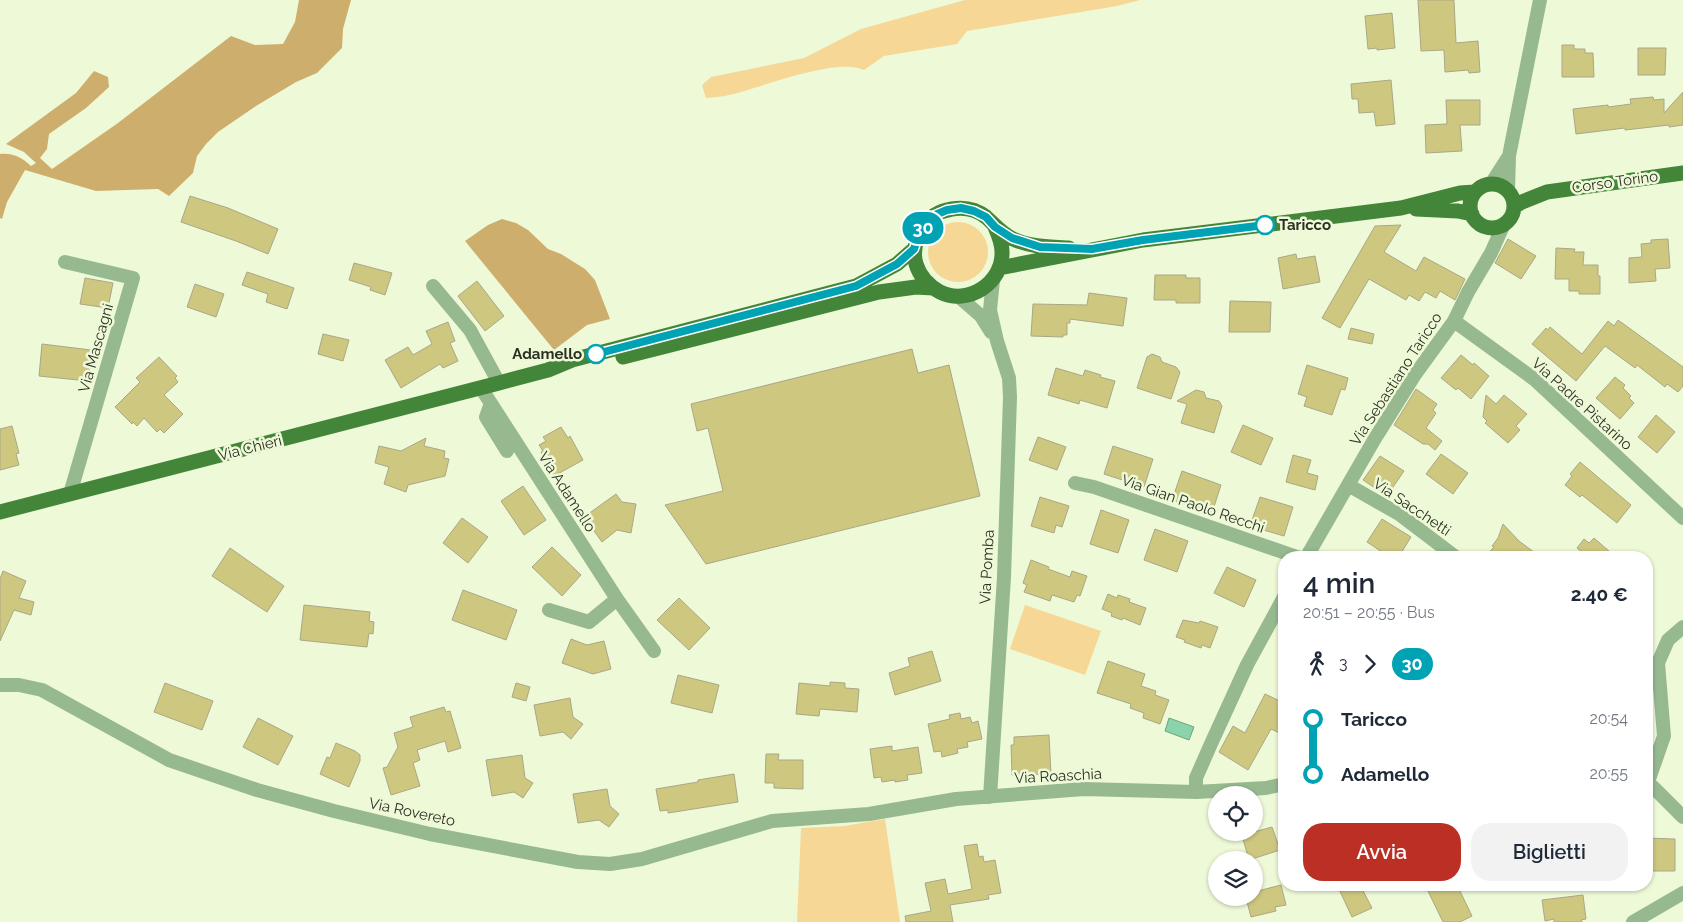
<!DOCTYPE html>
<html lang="it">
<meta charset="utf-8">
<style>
body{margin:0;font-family:Raleway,sans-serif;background:#f2f2f3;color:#1f2937;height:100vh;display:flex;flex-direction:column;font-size:19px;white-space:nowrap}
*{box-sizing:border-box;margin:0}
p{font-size:16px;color:#747a83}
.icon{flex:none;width:28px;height:28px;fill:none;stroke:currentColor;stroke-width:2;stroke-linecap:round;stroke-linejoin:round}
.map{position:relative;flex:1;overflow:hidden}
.panel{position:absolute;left:1278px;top:551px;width:375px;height:340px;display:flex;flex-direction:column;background:#fff;border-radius:20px;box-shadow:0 1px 4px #0004}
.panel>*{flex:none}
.badge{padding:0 10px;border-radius:16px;font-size:18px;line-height:32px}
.controls{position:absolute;left:1208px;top:786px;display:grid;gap:10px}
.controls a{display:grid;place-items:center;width:55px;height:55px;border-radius:50%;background:#fff;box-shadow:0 1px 4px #0004;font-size:25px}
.map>.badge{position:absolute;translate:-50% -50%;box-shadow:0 0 0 2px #fff}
.legs{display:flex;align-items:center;gap:8px;height:55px;padding:0 25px;font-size:16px}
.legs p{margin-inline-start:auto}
.head{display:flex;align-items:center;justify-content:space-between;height:85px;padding:0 25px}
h1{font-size:28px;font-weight:600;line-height:38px}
.primary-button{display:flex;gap:10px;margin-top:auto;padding:10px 25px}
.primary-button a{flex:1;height:58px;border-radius:20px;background:#bc2f25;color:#fff;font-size:20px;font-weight:600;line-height:58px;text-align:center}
.primary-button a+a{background:#f2f2f3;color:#1f2937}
ul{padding:0 25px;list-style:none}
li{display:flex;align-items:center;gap:18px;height:55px;font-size:19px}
li i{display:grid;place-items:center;width:8px;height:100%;margin:0 6px;background:currentColor}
li i::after{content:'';width:12px;height:12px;margin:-6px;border:4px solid;border-radius:50%;background:#fff}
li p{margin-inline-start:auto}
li:first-child i{background:linear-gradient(#0000 50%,currentColor 0)}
li:last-child i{background:linear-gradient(currentColor 50%,#0000 0)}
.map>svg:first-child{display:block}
</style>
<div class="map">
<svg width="1683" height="922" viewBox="0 0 1683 922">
<rect width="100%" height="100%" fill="#eef9d8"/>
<path fill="#f6d795" d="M965 0H1140L1117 6 967 31 957 44 884 56 864 70C835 57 761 88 729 95 721 97 714 97 706 98L702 85 711 77 804 58 861 29Z
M928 252a30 30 0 1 1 60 0a30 30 0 1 1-60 0Z
M1025 605 1101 631 1085 675 1010 649Z
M885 819 900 922H797L801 828 844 826Z"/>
<path fill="#cdae6c" d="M299 0H351L343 29 342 48 317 73 296 82 256 106 218 132 206 144 197 156 193 173 169 196 158 189 96 191 25 170 7 202 2 219 0 218V154C13 153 21 157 31 166L36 163 24 152 6 144 76 93 94 71 108 77 109 87 86 108 49 134 47 149 40 158 52 169 118 123 231 36 255 45 283 44 295 22Z
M502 219 516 223 528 230 548 249 561 254 585 269 595 280 610 319 587 325 554 350 465 241 488 225Z"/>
<path fill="#8ad3ab" stroke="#6ea282" d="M1169 718 1194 727 1189 740 1165 731Z"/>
<path fill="#cec780" stroke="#aaa786" d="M1418 0H1454L1456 43 1478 41 1480 72 1469 73 1468 70 1445 72 1444 50 1421 51Z
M1392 13 1395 48 1377 50V48L1368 49 1365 16Z
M1562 45H1574V49H1585V53H1593L1594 77H1562Z
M1638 48H1666L1665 75H1638Z
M1391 80 1395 124 1376 126 1374 112 1359 113 1358 99H1352L1351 84Z
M1683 92V125L1669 127V125L1625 130V128L1576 134 1573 109 1608 105V107L1631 104 1630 99 1653 97 1654 100 1664 99V113Z
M1446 100H1480V125H1460L1462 151 1426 153 1425 125 1447 124Z
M190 196 228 208 278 229 268 254 236 241 181 222Z
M1401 225 1384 252 1416 271 1424 257 1465 279 1455 300 1440 291 1436 298 1425 292 1419 301 1409 295 1406 300 1369 279 1340 328 1322 318 1375 226Z
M1508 239 1536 256 1521 279 1495 263Z
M1668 239 1670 268 1655 269 1656 281 1629 283V258L1642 257 1641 244 1651 243V240Z
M1556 248 1575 249 1574 252H1584L1583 265H1598V276H1600V294H1579V291H1569V279H1555Z
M1296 254 1297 259 1315 256 1320 282 1283 289 1278 258Z
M354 263 392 273 385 295 370 290 371 287 349 280Z
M247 272 294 288 287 309 266 302 268 294 242 285Z
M1155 275H1186V278H1200V303H1176V300H1154Z
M85 278 113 283 108 308 80 304Z
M477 281 504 316 485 331 458 296Z
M195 284 224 294 216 317 187 307Z
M1089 293 1127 298 1123 326 1070 319V323H1067V335H1063V337L1031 336 1033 304 1087 305Z
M1230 301 1271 302 1270 332H1229Z
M1618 320 1683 367V386L1678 392 1667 384 1665 387 1637 365 1635 368 1605 346 1576 381 1532 344 1546 328 1548 330 1550 327 1582 354 1608 321 1614 326Z
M448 322 455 341 450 343 458 361 443 368 440 364 401 388 385 360 408 347 413 355 432 344 426 331Z
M1351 328 1374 334 1372 344 1348 339Z
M323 334 349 340 343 361 318 354Z
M42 344 91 350 88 381 39 376Z
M912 349 918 373 949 365 980 496 706 564 665 505 723 491 708 428 697 431 691 404Z
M1152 354 1160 357 1162 362 1176 367 1180 372 1171 399 1137 388 1147 357Z
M1461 355 1473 365 1474 363 1489 376 1471 399 1458 388 1456 390 1441 378Z
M159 357 177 376 175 378 178 382 164 395 183 414 164 433 160 429 157 432 144 418 137 426 133 422 132 424 115 407 140 382 136 378Z
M1307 365 1348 378 1345 390 1341 389 1332 415 1304 406 1307 397 1298 394Z
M1056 368 1083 376 1085 370 1101 375 1100 377 1115 381 1107 408 1080 400 1079 404 1048 395Z
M1615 377 1625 385 1623 388 1631 396 1629 398 1634 403 1620 419 1596 398Z
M1416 389 1437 404 1433 410 1436 413 1426 428 1442 441 1435 450 1428 444H1423L1394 425Z
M1196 390 1204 392 1206 398 1219 401 1222 406 1214 433 1181 423 1187 404 1177 401Z
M1486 395 1496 404 1504 395 1527 414 1516 426 1520 430 1508 443 1485 423 1487 421 1483 417Z
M1656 415 1675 432 1657 453 1638 437Z
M1243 425 1273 438 1261 465 1231 452Z
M12 426 19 453 16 454 19 465 0 470V429Z
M561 427 568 438 570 436 583 460 554 476 541 452 543 451 539 445 546 441 543 437Z
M1038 437 1066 447 1057 470 1029 460Z
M426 438 424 446 445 451 444 458 449 459 445 476 408 485 406 492 384 484 389 467 375 463 379 446 401 451Z
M1113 446 1153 459 1144 487 1104 474Z
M1441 454 1468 473 1453 494 1426 474Z
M1293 455 1311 460 1307 473 1318 476 1315 490 1286 482Z
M1380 456 1404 471 1387 496 1363 480Z
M1580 462 1631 505 1617 523 1582 495 1580 497 1565 485 1572 476 1570 474Z
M1182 471 1221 485 1212 513 1172 500Z
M523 486 546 520 524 535 501 501Z
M616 494 622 502 636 504 631 533 617 530 602 542 584 517Z
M1040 497 1069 506 1062 527 1056 525 1054 533 1031 526Z
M1260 497 1293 507 1284 536 1250 526Z
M1101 510 1129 520 1118 553 1090 544Z
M462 518 488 537 468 563 443 543Z
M1382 519 1411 537 1398 558H1391L1367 542Z
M1503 524 1519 541 1542 558H1484L1494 547 1492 546 1498 538Z
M1155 529 1188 541 1177 572 1144 560Z
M1594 538 1617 558H1589L1577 548 1584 539 1589 543Z
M552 547 581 575 562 596 532 567Z
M230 548 284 586 267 612 212 576Z
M1031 560 1049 567 1048 569 1070 577 1072 571 1087 576 1080 596 1077 595 1074 602 1052 595 1050 601 1024 592 1027 585 1023 583Z
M1227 567 1256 580 1244 607 1214 593Z
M3 571 26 581 19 598 34 602 31 615 14 610 0 641V579Z
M463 590 517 610 506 640 452 620Z
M1108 594 1117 598 1118 595 1130 599 1129 602 1146 608 1140 625 1123 618 1122 620 1111 616 1112 613 1102 609Z
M679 598 710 628 689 650 657 620Z
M304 605 370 612 369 621 374 622 373 634 369 633 367 647 300 640Z
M1183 620 1199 623 1200 621 1218 627 1210 648 1202 645 1201 648 1184 642 1185 640 1176 637Z
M571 639 587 645 604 641 611 669 593 674 562 663Z
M932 651 941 681 895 695 889 673 910 666 908 658Z
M1108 661 1145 674 1141 686 1156 691 1155 695 1169 700 1160 724 1143 718 1144 713 1130 708 1131 704 1097 693Z
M678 675 719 685 712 713 671 703Z
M830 682 845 683V688L859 689 857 712 820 709 819 716 796 714 799 683 830 686Z
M165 683 213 701 202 730 154 712Z
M516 683 530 687 526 701 512 697Z
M1265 694 1284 703V735L1271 729 1248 770 1219 752 1233 726 1245 733Z
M570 698 573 717 583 724 571 739 563 732 540 736 534 705Z
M444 707 446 712 450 711 461 748 448 752 445 741 417 750 420 760 413 763 420 786 391 795 383 768 387 767 398 747 394 733 413 727 410 717Z
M960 713 961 719 970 717 972 723 978 721 982 739 967 742 968 747 957 749 958 753 942 757 941 751 934 752 928 724 950 719 949 715Z
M258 718 293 736 278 765 243 747Z
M1049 735 1051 774 1012 775 1011 745H1014V737Z
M336 743 355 751 360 755V761L349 787 320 774 327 757 330 758Z
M892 746V751L918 747 922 773 907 775 908 780 895 782V780L882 782 881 777 874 778 870 749Z
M766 754H779L778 760H803V789L774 788V783H765Z
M522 755 525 778 533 783 523 798 514 792 492 796 486 760Z
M734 774 738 802 668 813V810L660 811 656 789 698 782V780Z
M607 789 610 806 619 814 609 827 599 820 578 823 573 794Z
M1272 827 1280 850 1249 860 1241 832H1254Z
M1646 838 1675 839V871H1652V867H1646Z
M977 844 979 857 983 856 984 862 995 860 1001 893 988 895 989 899 950 905 953 922H906L905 916 931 911 925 883 945 879 948 894 972 889 964 846Z
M1281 885 1286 905 1275 907 1276 911 1251 917 1246 898H1254V892Z
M1337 885H1360L1372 908 1352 917Z
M1425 885H1457L1472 916 1460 922H1443Z
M1583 895 1586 919 1581 920 1582 922H1554V919L1545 921 1542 900Z"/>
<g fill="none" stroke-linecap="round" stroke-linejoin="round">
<path stroke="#96b990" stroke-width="14" d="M1491 184 1507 159
M1508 190 1509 156 1540 0
M65 262 133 278 70 494
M433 286 470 330 499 383
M958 296 981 316 991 332
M1454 321 1534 379 1683 518
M481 388 617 599 589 622 549 610
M491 403 486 417 507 451
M1075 483 1094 487 1300 558
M1348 485 1399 514 1457 558
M1306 558 1374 440 1414 376 1454 321 1468 292 1491 253 1504 224
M617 599 654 651
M0 685H19L42 690 169 760 257 790 334 811 430 834 578 862 610 864 642 859 772 821 869 814 956 799 1084 789 1196 792 1266 788 1284 784
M1646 780 1683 817
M1648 782 1664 736 1658 663 1668 640 1683 627
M1196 792V778L1210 746 1247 665 1284 597
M990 797 1004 577 1010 397 1009 378 997 341 990 310 993 280
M1633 922 1683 893"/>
<path stroke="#438639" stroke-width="15" d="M1470 206a22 22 0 1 1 44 0a22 22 0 1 1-44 0Z
M1514 207 1522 202 1547 192 1683 173
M1416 209 1458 211 1472 214
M995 227C999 236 1002 243 1002 252 1003 283 968 306 940 292 929 286 920 277 916 264 912 251 916 239 922 228 935 207 967 202 986 217 995 225 1002 234 1013 239 1030 247 1050 247 1069 248
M999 268 1143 240 1401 208 1460 193 1475 192
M623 357 879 292 916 287 933 288
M0 512 499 383 548 370 572 360 856 286 897 264 914 249"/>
</g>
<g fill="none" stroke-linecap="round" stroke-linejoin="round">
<g stroke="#fff" stroke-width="11">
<path id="line-1" d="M596 354 856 286 897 264 914 249 918 236 925 224 935 215 947 210 961 208 974 211 986 217 995 227 1012 238 1040 247 1092 249 1143 240 1265 225"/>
</g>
<use href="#line-1" stroke="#00a3b4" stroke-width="8"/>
</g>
<g fill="#fff" stroke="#00a3b4" stroke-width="2.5">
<circle cx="1265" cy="225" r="9"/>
<circle cx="596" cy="354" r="9"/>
</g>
<g text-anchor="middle" stroke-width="5" stroke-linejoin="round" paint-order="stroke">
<g font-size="15" fill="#2c3023" stroke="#eef9d8">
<text transform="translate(1615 182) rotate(-8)" y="5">Corso Torino</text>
<text transform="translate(96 348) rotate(-74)" y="5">Via Mascagni</text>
<text transform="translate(1396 379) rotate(-57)" y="5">Via Sebastiano Taricco</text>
<text transform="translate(1582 404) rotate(42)" y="5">Via Padre Pistarino</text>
<text transform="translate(250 448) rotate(-14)" y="5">Via Chieri</text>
<text transform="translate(567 492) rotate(57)" y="5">Via Adamello</text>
<text transform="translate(1193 504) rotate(19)" y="5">Via Gian Paolo Recchi</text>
<text transform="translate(1412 507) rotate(34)" y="5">Via Sacchetti</text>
<text transform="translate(987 567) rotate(-87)" y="5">Via Pomba</text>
<text transform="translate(1058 776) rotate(-3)" y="5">Via Roaschia</text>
<text transform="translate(412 812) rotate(12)" y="5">Via Rovereto</text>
</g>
<g font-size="15" font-weight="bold" fill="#2c3023" stroke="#eef9d8" text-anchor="start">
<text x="1279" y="230">Taricco</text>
<text x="582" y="359" text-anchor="end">Adamello</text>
</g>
</g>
</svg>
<div class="controls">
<a><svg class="icon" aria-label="locate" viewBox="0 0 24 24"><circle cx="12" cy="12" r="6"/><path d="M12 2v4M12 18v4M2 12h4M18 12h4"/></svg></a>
<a><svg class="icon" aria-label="layers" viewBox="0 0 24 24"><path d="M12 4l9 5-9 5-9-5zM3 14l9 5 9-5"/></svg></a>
</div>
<b class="badge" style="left:923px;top:228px;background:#00a3b4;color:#fff">30</b>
<section class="panel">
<div class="head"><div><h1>4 min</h1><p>20:51 – 20:55 · Bus</p></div><b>2.40 €</b></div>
<div class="legs"><svg class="icon" aria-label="walk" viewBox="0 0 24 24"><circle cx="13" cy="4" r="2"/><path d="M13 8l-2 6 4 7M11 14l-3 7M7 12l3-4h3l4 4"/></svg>3<svg class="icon" aria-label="forward" viewBox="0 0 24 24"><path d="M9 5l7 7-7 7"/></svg><b class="badge" style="background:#00a3b4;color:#fff">30</b></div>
<ul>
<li><i style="color:#00a3b4"></i><b>Taricco</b><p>20:54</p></li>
<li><i style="color:#00a3b4"></i><b>Adamello</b><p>20:55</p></li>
</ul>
<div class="primary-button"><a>Avvia</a><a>Biglietti</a></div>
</section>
</div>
